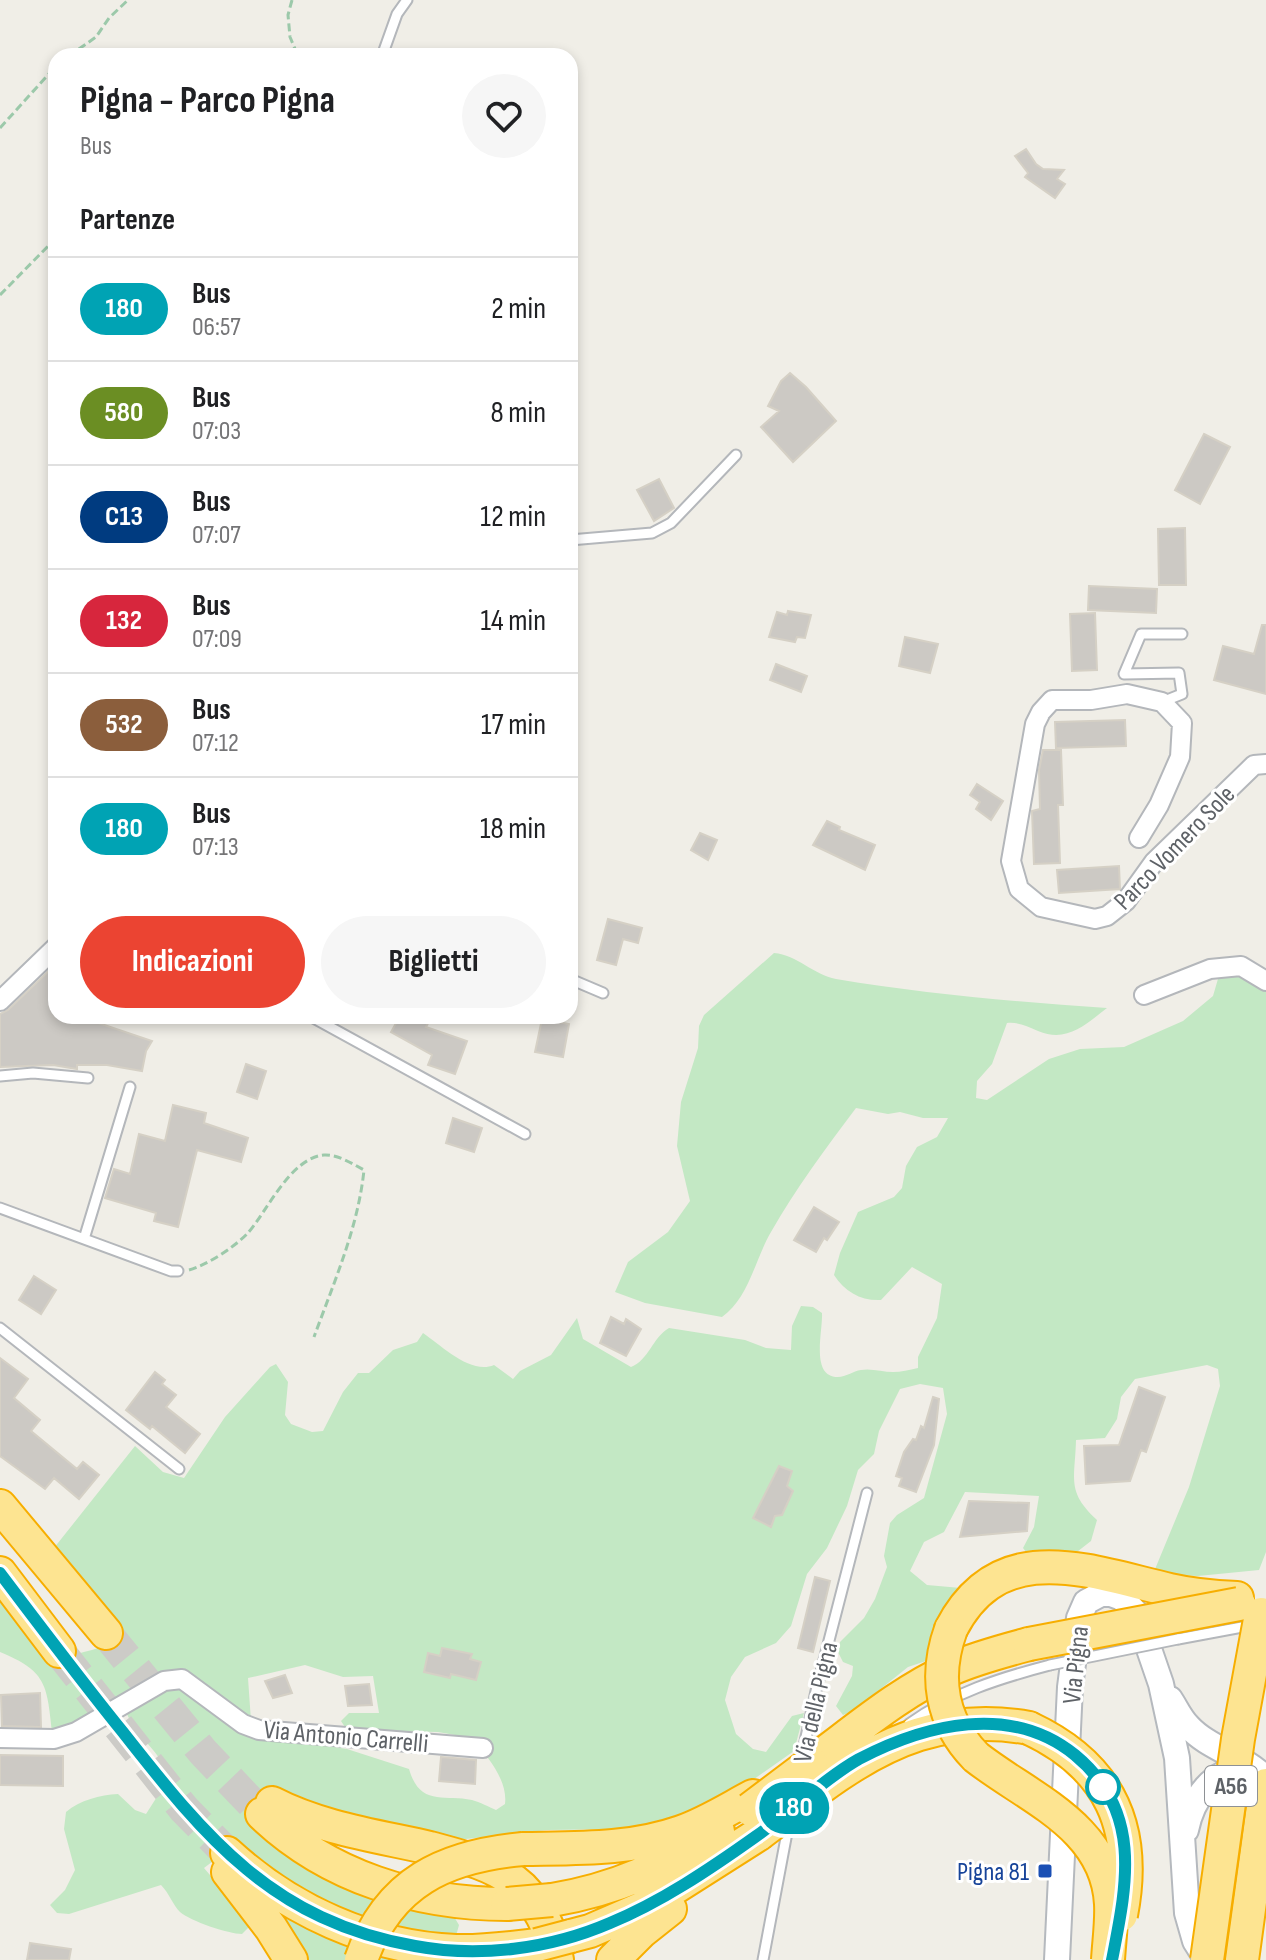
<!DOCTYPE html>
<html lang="it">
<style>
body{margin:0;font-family:"Sofia Sans Condensed",sans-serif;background:#f6f6f6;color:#202124;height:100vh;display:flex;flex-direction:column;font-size:30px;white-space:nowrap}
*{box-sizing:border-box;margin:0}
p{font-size:26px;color:#757577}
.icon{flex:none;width:44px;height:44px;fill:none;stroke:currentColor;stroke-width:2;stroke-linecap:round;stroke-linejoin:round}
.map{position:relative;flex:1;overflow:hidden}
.drawer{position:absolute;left:48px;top:48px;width:530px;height:976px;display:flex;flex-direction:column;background:#fff;border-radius:24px;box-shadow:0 4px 12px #0003}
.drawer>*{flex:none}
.badge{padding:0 16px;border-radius:26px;font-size:28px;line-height:52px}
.map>.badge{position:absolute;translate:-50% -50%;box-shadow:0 0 0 4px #fff}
h2{padding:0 32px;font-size:30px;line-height:72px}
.round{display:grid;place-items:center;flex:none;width:84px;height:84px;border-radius:42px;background:#f6f6f6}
.summary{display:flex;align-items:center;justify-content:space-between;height:136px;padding:0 32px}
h1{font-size:38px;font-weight:700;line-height:60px}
.primary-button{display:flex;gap:16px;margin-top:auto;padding:16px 32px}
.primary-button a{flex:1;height:92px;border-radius:48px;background:#eb4432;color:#fff;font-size:32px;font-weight:700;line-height:92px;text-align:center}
.primary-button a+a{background:#f6f6f6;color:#202124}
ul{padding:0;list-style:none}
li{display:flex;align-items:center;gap:24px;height:104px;padding:0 32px;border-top:2px solid #e0e0e0}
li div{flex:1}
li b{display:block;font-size:30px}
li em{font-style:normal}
li .badge{min-width:88px;font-weight:700;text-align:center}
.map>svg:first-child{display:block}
</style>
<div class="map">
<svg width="1266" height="1960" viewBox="0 0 1266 1960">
<rect width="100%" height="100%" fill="#f0eee7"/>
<path fill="#c3e8c4" d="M774 953C797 955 814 975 836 979 926 994 1017 1002 1107 1008 1085 1025 1067 1043 1038 1031 1027 1026 1019 1022 1007 1023L992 1064 977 1081 976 1098 987 1100 1049 1059 1080 1049 1124 1047 1183 1021 1213 996 1220 972H1241L1266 987V1552L1259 1570 1198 1576 1153 1574 1189 1487 1220 1386 1218 1369 1207 1365 1135 1379 1121 1397 1117 1419 1105 1438 1076 1440C1075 1480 1066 1491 1097 1520L1091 1541 1073 1555 1030 1557 1023 1548 1034 1527 1039 1496 965 1492 944 1532 924 1542 910 1571 927 1585 961 1588 929 1660 908 1667 853 1711 843 1715 836 1706 852 1676 853 1666 843 1662 838 1652 840 1642 864 1618 875 1599 887 1567 884 1556 890 1523 897 1515 924 1498 947 1414 943 1388 920 1384 900 1389 879 1431 874 1454 858 1470 847 1506 827 1548 807 1574 791 1626 776 1643 745 1657 731 1677 725 1700 736 1734 753 1749 766 1752 792 1716 804 1713 794 1751 730 1796 675 1820 615 1829 548 1830 447 1841 254 1822 453 1915 459 1925 456 1936 440 1938 361 1921 329 1909 234 1845 204 1868 245 1916 250 1926 242 1934C229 1934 190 1921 180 1912 173 1905 169 1893 161 1885L69 1914 57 1913 50 1905 65 1890 75 1870 64 1829 66 1812C80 1800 100 1795 118 1794L135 1810 146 1814 169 1778C162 1752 136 1737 126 1712L158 1692 180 1686 263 1736 347 1749 409 1769C420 1807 444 1794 472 1800 480 1802 489 1807 496 1810L505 1804C508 1780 487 1756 472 1738L438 1732 347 1730 341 1721 349 1713H379L373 1676 343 1677 305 1665 248 1678 251 1721 179 1672 156 1674 80 1724 52 1731C47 1684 46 1671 0 1652V1596L71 1657C83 1650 93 1652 104 1645L54 1548 135 1446 163 1472 184 1478 225 1417 270 1367 276 1364 288 1382 285 1415 291 1424 312 1432 323 1431 343 1392 358 1373H369L393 1350 417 1342 423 1333C442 1346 471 1375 494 1365L513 1379 520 1371 551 1355 577 1318 583 1339 631 1367C649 1360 652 1338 669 1328L745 1340 766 1348 791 1350 792 1326 801 1306 813 1307 822 1313C823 1332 810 1377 838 1377 846 1377 853 1371 861 1370 871 1368 883 1372 893 1372 901 1372 909 1370 918 1368V1357L937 1318 942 1284 912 1267 881 1300C861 1301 845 1292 834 1275L840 1253 858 1212 894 1197 902 1188 906 1166 917 1147 937 1137 948 1118H923L900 1112 888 1114 856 1108C826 1148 796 1188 771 1232 755 1259 749 1298 722 1317L645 1303 615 1292 628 1262 668 1232 690 1201 677 1146 681 1102 698 1048 699 1026 704 1015Z
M270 1909 338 1937 420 1960H303Z"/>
<path fill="#ccc9c4" stroke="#d5d0c5" stroke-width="2" d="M1026 149 1036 164 1043 169 1064 170 1057 179 1065 184 1055 198 1025 177 1028 173 1015 156Z
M790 373 806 387 836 421 793 462 761 427 779 411 768 406 781 381Z
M1204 434 1230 447 1200 504 1175 490Z
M659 479 674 508 654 521 637 490Z
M1185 528 1186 585H1159L1158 529Z
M1089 586 1157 589 1156 613 1088 610Z
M788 611 811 615 805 638 797 637 795 642 769 637 777 612 787 615Z
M1095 613 1097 670 1072 671 1070 614Z
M1262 625H1266V694L1214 680 1223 646 1254 654Z
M905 637 938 644 930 673 899 666Z
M776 664 807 676 801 692 770 680Z
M1125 720 1126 746 1056 748 1055 722Z
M1043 750H1061L1063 805H1058L1060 863 1034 864 1032 811 1040 809 1039 770Z
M977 784 1003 801 991 820 976 809 980 802 970 795Z
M827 821 840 827 839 830 875 845 865 870 813 845Z
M700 833 717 840 708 860 691 850Z
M1119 866 1120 889 1059 893 1057 870Z
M608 919 642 928 638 943 623 939 616 965 597 960Z
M56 964V1016H78L152 1041 146 1051 142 1071 107 1065H77V1069L53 1065 0 1067V1014L8 1010Z
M400 1016H432L426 1027 467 1041 455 1074 428 1065 432 1055 391 1032Z
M542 1019 569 1024 563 1057 535 1052Z
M246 1064 266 1071 257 1099 237 1092Z
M173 1105 206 1113 204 1123 248 1138 241 1162 197 1150 178 1227 154 1221 156 1213 105 1198 114 1169 130 1174 139 1134 165 1141Z
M453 1118 482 1128 474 1152 446 1143Z
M814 1207 839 1222 827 1240 824 1238 816 1252 794 1240Z
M34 1276 56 1290 41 1314 19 1300Z
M611 1317 624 1324 626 1319 641 1329 626 1356 600 1343Z
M0 1358 28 1379 14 1398 40 1420 31 1431 77 1469 83 1462 99 1475 79 1499 54 1478 45 1489 0 1456Z
M155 1372 165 1380 162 1384 176 1395 166 1407 200 1434 185 1453 152 1426 150 1429 126 1410Z
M1139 1387 1165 1397 1146 1452 1141 1450 1130 1481 1086 1484 1084 1446 1119 1445Z
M933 1397 939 1399 934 1445 916 1492 899 1486 902 1478 896 1476 904 1452 913 1439 916 1440 921 1426 924 1428Z
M779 1466 792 1471 787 1486 793 1491 782 1515 775 1516 771 1527 753 1518Z
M969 1501 1029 1503 1027 1531 960 1537Z
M815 1577 830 1581 813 1652 798 1648Z
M442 1648 472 1654 470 1659 481 1662 476 1680 451 1674 450 1678 424 1672 428 1653 440 1656Z
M285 1675 292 1693 273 1698 265 1681Z
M369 1684 372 1705 348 1706 345 1686Z
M40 1693 41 1727 2 1726 1 1695Z
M0 1755 63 1756V1786L0 1785Z
M441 1757 476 1760 475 1784 439 1781Z
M30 1943 71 1949 69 1960H27Z"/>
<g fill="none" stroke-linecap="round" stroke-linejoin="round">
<path stroke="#cccbc7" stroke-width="32" stroke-dasharray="32 16" stroke-linecap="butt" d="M106 1633 203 1752 262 1814
M59 1651 184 1809 227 1853"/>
<g stroke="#b4b7bb" stroke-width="13">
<path id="lane" d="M382 56 397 14 407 0
M570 540 652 533 671 523 736 455
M1162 702 1182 694 1179 673 1124 674 1141 634H1182
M570 979 603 993
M310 1016 525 1134
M0 1076 33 1073 88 1078
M0 1208 171 1271H178
M84 1239 130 1087
M0 1328 179 1469
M1178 1639 1253 1625
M909 1724C952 1693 1000 1678 1050 1665
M801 1760 816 1691 867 1493
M763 1960 789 1822"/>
</g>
<g stroke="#b4b7bb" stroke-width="22">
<path id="street" d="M1139 838 1159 805 1180 757 1182 723 1162 702 1127 694 1091 700H1052L1041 712 1035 724 1011 861 1019 889 1041 907 1095 919 1107 916 1126 901 1154 862 1254 765 1266 764
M1144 995 1210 969 1241 966 1266 981
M0 1001 56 947
M0 1738 54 1739 76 1732 164 1681 182 1679 243 1724 259 1730 483 1748"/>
</g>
<g stroke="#b5b9be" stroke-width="28">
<path id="secondary" d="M1170 1699C1176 1708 1180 1718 1188 1726 1209 1749 1244 1756 1266 1779
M1186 1830C1192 1800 1213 1767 1247 1770
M1057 1960 1070 1687 1079 1618 1086 1602 1101 1594H1111L1122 1598 1137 1614 1161 1684 1177 1758 1187 1913 1195 1941 1207 1960"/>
</g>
<g stroke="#f7ae00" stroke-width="36">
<path id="highway" d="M0 1506 106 1633
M0 1573 59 1651
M951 1629C1000 1534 1090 1572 1170 1590 1192 1595 1215 1597 1237 1598
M811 1763C856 1730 900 1692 951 1669 976 1658 1003 1651 1029 1644
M820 1788C885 1740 948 1713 1029 1728
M272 1803C320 1828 377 1836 430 1848 459 1856 490 1863 514 1881 537 1898 553 1933 557 1960
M262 1814C328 1877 417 1904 507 1904
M523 1849C576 1848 630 1850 681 1832 707 1823 730 1808 753 1796
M227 1853C289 1910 371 1948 456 1951 484 1952 510 1948 537 1945
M228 1872 271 1928 291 1960
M552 1900C612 1890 668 1867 718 1831
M571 1936 590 1931 641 1909 759 1834
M613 1960 641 1932 670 1909
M1242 1960 1266 1785"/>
</g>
<path stroke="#9cc9aa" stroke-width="3" stroke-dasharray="8 4" stroke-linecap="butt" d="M292 0 288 15 290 37 298 56
M69 56 96 37 109 18 128 0
M0 128 56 66
M0 295 56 238
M189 1270C207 1265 233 1248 247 1234 267 1212 290 1158 324 1155 337 1154 353 1164 364 1170 358 1228 334 1282 314 1337"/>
<use href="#lane" stroke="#fff" stroke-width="9"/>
<use href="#street" stroke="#fff" stroke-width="18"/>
<use href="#secondary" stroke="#fff" stroke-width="24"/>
<use href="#highway" stroke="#fde491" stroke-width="32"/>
<g stroke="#b4b7bb" stroke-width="13" stroke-linecap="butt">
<path id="lane-bridge" d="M1050 1665 1178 1639"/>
</g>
<g stroke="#f7ae00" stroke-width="36" stroke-linecap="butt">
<path id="highway-bridge" d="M951 1629C934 1676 941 1721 976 1757 1028 1798 1107 1826 1111 1904 1112 1922 1109 1942 1108 1960
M1029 1644 1239 1604
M1029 1728C1110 1766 1138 1828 1121 1915
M750 1809 811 1763
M759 1834 820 1788
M507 1904 552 1900
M537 1945 571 1936
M361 1960C388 1882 445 1856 523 1849
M1207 1960 1238 1739 1261 1614"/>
</g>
<use href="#lane-bridge" stroke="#fff" stroke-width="9"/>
<use href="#highway-bridge" stroke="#fde491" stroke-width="32"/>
</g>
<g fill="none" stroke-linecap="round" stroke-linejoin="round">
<g stroke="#fff" stroke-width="18">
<path id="line" d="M0 1573C40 1626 80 1679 122 1731 206 1838 273 1921 415 1946 479 1958 550 1949 610 1923 661 1902 710 1869 755 1837 788 1814 825 1778 859 1759 926 1724 1011 1703 1075 1755 1143 1811 1127 1884 1112 1960"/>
</g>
<use href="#line" stroke="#00a3b4" stroke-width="12"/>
</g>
<circle fill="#fff" stroke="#00a3b4" stroke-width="4" cx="1103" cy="1787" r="16"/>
<rect fill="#1a4fb4" stroke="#fff" stroke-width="3" x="1037" y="1863" width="16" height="16" rx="4"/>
<g text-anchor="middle" stroke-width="6" stroke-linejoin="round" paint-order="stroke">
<rect fill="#fff" stroke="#8e9195" stroke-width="2" x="1205" y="1766" width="52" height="40" rx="6"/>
<g font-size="24" font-weight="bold" fill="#5e6267">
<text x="1231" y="1794">A56</text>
</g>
<g font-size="26" fill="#5e6267" stroke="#fff">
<text transform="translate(1174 847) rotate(-46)" y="9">Parco Vomero Sole</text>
<text transform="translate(1075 1665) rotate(-84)" y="9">Via Pigna</text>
<text transform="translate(815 1702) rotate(-77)" y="9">Via della Pigna</text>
<text transform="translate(346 1736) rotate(5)" y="9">Via Antonio Carrelli</text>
</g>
<g font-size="26" fill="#164399" stroke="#fff" text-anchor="end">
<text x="1029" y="1880">Pigna 81</text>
</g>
</g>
</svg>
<b class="badge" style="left:794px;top:1808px;background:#00a3b4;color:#fff">180</b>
<section class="drawer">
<div class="summary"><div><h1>Pigna - Parco Pigna</h1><p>Bus</p></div><a class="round"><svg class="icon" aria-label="heart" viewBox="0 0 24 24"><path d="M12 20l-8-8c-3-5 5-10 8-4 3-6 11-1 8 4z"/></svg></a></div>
<h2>Partenze</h2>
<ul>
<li><span class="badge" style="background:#00a3b4;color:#fff">180</span><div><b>Bus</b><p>06:57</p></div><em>2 min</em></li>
<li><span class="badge" style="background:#6b8e23;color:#fff">580</span><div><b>Bus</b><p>07:03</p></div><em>8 min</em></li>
<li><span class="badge" style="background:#003b80;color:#fff">C13</span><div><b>Bus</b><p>07:07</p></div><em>12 min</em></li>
<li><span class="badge" style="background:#d7263d;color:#fff">132</span><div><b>Bus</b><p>07:09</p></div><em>14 min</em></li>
<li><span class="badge" style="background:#8b5e3c;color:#fff">532</span><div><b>Bus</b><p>07:12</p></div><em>17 min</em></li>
<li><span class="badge" style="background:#00a3b4;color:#fff">180</span><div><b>Bus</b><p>07:13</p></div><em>18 min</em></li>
</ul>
<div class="primary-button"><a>Indicazioni</a><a>Biglietti</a></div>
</section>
</div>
